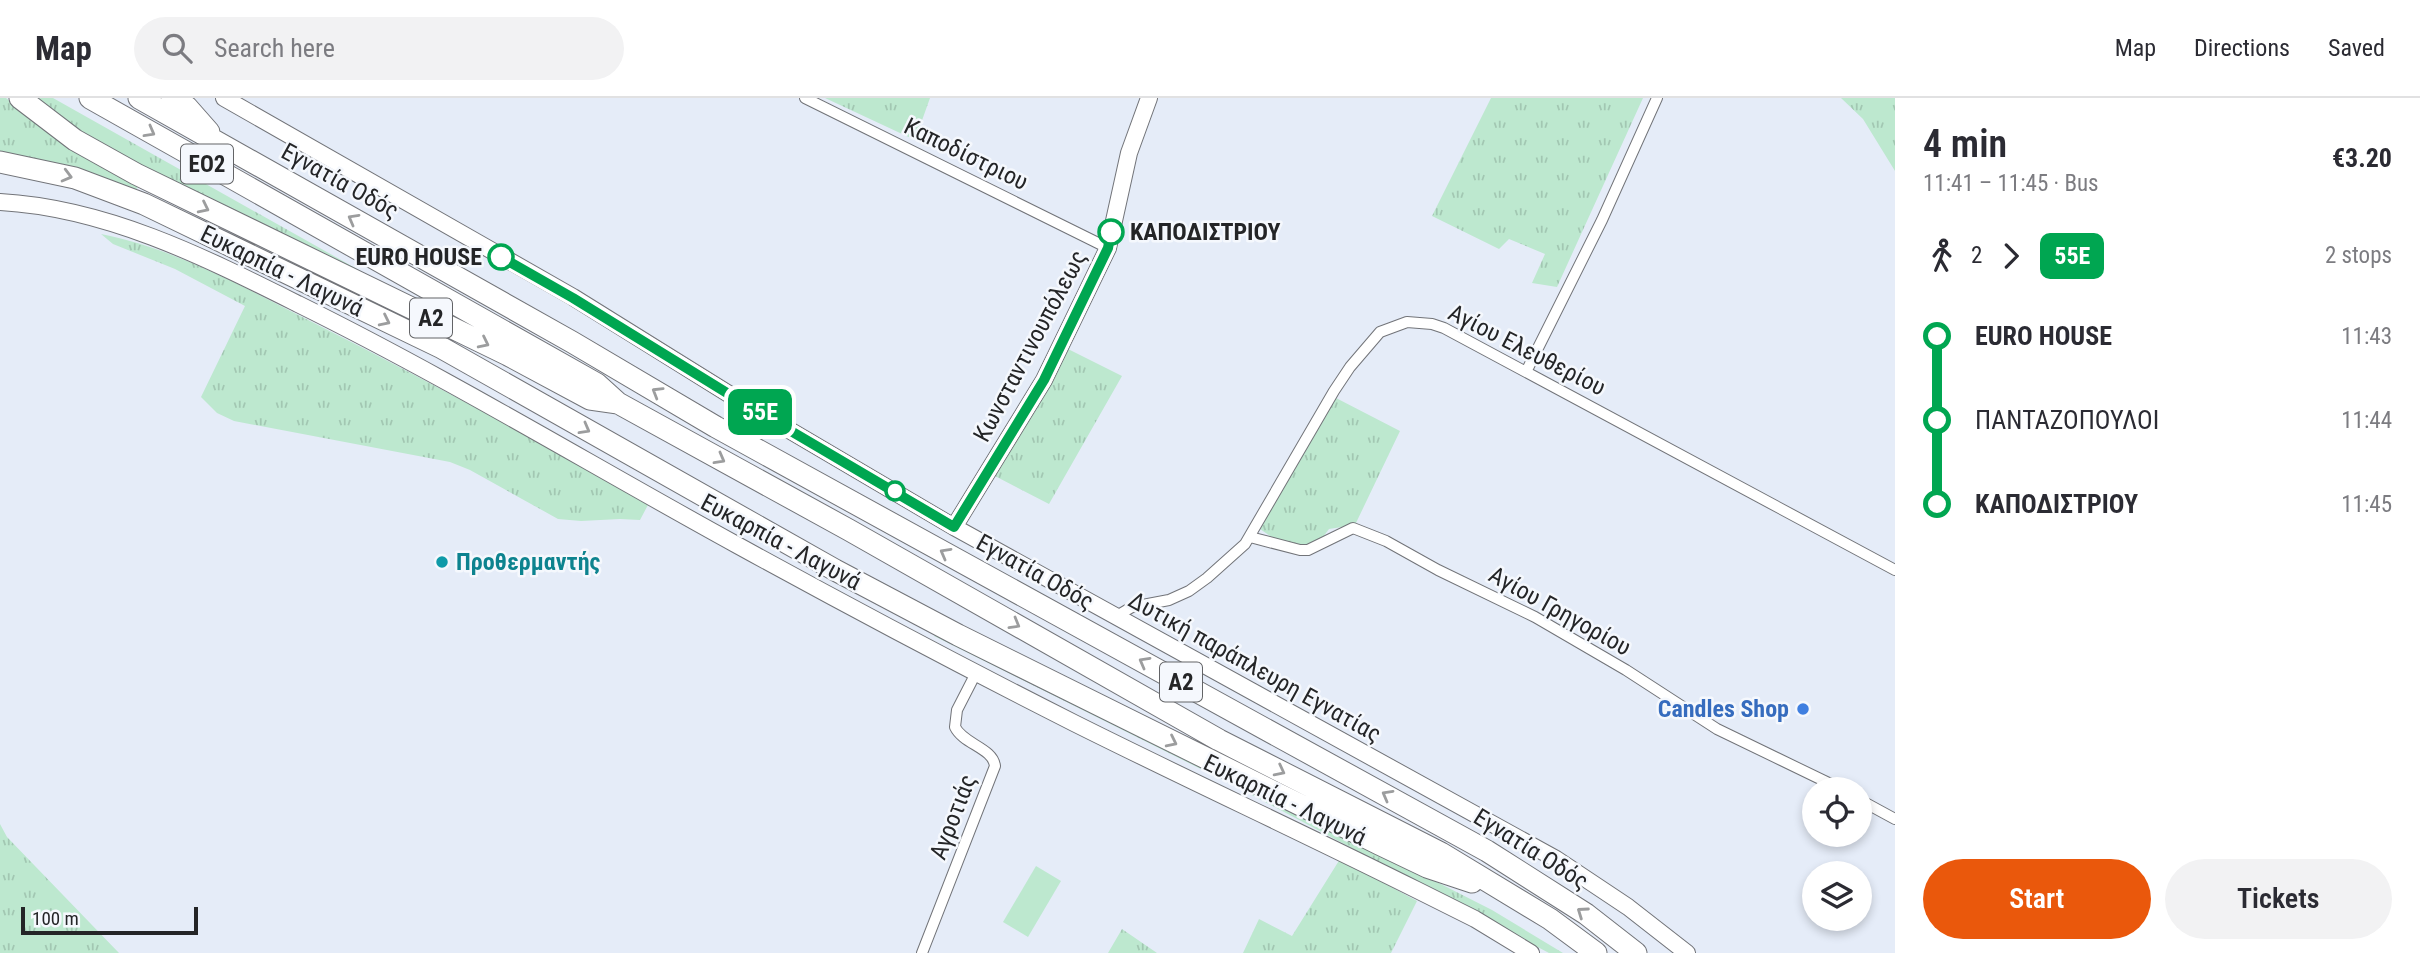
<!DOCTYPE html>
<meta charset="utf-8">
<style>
body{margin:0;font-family:"Roboto Condensed",sans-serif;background:#f2f2f3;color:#2b2b33;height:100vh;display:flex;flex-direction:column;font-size:26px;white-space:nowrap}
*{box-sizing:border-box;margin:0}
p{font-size:23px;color:#7c7c81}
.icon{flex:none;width:38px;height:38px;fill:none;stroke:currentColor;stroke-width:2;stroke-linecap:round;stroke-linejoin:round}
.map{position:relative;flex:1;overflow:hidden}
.drawer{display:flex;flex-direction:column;background:#fff;width:525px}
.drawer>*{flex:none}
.badge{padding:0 14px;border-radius:10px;font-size:24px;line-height:46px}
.tools{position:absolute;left:1802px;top:679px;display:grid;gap:14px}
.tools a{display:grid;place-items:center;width:70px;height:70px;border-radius:50%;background:#fff;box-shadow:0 4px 10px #0003;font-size:35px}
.scale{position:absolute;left:21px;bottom:18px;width:177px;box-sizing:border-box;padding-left:7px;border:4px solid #242527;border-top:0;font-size:19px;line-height:24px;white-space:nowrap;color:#242527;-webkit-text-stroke:5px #f5f8fd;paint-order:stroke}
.map>.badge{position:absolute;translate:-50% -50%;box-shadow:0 0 0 4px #fff}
.legs{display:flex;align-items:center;gap:10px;height:77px;padding:0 28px;font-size:23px}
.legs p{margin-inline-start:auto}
.summary{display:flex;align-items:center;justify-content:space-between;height:119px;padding:0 28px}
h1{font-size:38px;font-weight:600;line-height:52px}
.button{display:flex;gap:14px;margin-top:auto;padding:14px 28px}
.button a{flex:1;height:80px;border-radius:42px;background:#ea580c;color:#fff;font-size:28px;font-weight:600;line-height:80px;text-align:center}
.button a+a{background:#f2f2f3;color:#2b2b33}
ul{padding:0 28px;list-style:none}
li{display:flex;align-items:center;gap:24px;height:84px;font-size:26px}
li i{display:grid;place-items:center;width:10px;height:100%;margin:0 9px;background:currentColor}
li i::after{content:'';width:18px;height:18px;margin:-9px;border:5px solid;border-radius:50%;background:#fff}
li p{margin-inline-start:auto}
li:first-child i{background:linear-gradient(#0000 50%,currentColor 0)}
li:last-child i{background:linear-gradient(currentColor 50%,#0000 0)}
header{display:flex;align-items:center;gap:42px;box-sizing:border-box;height:98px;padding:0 35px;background:#fff;border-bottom:2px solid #e1e1e2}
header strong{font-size:33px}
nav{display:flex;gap:38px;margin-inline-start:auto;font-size:24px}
.search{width:490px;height:63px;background:#f2f2f3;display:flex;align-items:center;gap:18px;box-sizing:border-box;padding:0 24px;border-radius:38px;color:#7c7c81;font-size:26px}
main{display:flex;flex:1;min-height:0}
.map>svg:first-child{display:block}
</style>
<header>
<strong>Map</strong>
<div class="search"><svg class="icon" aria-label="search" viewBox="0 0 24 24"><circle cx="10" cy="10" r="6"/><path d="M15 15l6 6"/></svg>Search here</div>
<nav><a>Map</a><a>Directions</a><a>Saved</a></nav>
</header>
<main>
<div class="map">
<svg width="1895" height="855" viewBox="0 0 1895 855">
<defs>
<pattern id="grass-tufts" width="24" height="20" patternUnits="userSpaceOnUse" patternTransform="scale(1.75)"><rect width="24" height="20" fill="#bde8cf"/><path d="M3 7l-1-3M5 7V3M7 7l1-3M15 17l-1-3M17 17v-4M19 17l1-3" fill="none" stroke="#a2c7b2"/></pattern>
</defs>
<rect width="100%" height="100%" fill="#f5f8fd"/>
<path fill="#e5ecf8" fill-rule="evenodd" d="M0 0H1895V855H0ZM1815 691H1860V737H1815ZM1815 775H1860V821H1815Z"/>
<path fill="url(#grass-tufts)" d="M0 0H6L46 33 139 87 135 93 0 56Z
M29 0H53L366 176 117 59Z
M825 0H930L915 42Z
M1491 0H1643L1557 189 1532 185 1545 156 1509 141 1499 151 1432 118Z
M1841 0H1895V73L1863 21Z
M101 136C177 151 247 191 316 226 429 283 539 344 649 405L640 422 620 421 581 423 558 421 470 372 450 364 234 323 217 315 201 299 245 208 175 171 113 146Z
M1066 250 1122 278 1049 406 993 377Z
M1336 300 1400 333 1355 427 1329 431 1314 451 1285 448 1260 431Z
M939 532 1492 812 1563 855H1549L1235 688 934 538Z
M0 726 7 739 119 855H0Z
M1340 761 1417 803 1391 855H1243L1259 821 1292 838Z
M1122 831 1157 855H1108Z"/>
<path fill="#bde8cf" d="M1036 768 1061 783 1028 839 1003 824Z"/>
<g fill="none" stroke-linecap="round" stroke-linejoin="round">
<g stroke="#727479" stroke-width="12">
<path id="street" d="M805 0 1108 150
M1526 274 1602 122 1657 0
M1250 439 1300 452H1308L1353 430 1386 443 1438 472 1535 519 1626 572 1717 631 1841 691
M1115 519 1132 509 1169 502 1189 493 1207 480 1245 446 1334 293 1350 269 1380 234 1407 224 1432 226 1444 230 1895 472
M1860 702 1895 721
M922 855 995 668C993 650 963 646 955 629L957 612 976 575"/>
</g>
<g stroke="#727479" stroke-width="18">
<path id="secondary" d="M224 0 573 199 740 303 954 429 1556 761 1628 809 1687 855
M0 104C107 110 204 159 298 206 448 280 591 367 737 447 848 508 961 568 1074 625 1188 682 1303 735 1417 792L1475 821 1531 855
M954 429 1044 282 1108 150 1129 55 1149 0"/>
</g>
<g stroke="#727479" stroke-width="23">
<path id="highway" d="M20 0 75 42 136 76 508 257 590 301 618 305
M90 0 597 286 618 305 849 432 1219 642 1441 755 1550 821 1596 855
M139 0 572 244 716 329 1487 753 1586 816 1636 855
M172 0 187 9 209 34
M0 64 75 80 144 106 442 250 835 472 958 537 1379 746 1427 769 1472 784"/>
</g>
<use href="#street" stroke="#fff" stroke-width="10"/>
<use href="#secondary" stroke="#fff" stroke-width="16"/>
<use href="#highway" stroke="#fff" stroke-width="21"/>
</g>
<defs><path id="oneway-chevron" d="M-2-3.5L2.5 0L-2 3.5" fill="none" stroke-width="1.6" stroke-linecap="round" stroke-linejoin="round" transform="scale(1.75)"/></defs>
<g stroke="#9c9d9e">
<use href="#oneway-chevron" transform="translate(150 34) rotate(29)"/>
<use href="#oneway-chevron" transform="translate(67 78) rotate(15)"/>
<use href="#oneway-chevron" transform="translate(204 110) rotate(26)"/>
<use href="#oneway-chevron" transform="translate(353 121) rotate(-151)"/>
<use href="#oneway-chevron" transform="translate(385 223) rotate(26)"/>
<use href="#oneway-chevron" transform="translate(484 245) rotate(26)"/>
<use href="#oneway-chevron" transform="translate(657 294) rotate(-149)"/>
<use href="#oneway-chevron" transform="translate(585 331) rotate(29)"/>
<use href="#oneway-chevron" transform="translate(720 361) rotate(29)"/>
<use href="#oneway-chevron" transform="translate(945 455) rotate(-151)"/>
<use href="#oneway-chevron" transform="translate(1015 526) rotate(30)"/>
<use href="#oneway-chevron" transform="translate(1144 564) rotate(-151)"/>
<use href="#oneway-chevron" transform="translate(1172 644) rotate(26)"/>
<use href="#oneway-chevron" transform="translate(1280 673) rotate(27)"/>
<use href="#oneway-chevron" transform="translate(1387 697) rotate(-151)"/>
<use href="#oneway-chevron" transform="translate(1582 814) rotate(-145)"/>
</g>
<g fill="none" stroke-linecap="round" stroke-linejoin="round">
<g stroke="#fff" stroke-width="16">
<path id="line-1" d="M501 159 573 200 740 303 954 429 1044 282 1108 150 1111 134"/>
</g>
<use href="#line-1" stroke="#00a651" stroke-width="10"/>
</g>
<g fill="#fff" stroke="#00a651" stroke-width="3.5">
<circle cx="1111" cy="134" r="12"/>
<circle cx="501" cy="159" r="12"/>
<circle cx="895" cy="393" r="9"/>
</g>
<circle fill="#0f9aa8" stroke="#f5f8fd" stroke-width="2.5" cx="442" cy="464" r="7"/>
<circle fill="#3f7fe0" stroke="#f5f8fd" stroke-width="2.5" cx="1803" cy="611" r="7"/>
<g text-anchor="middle" stroke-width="5" stroke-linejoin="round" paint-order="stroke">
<g fill="#f5f8fd" stroke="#636467" stroke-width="2">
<rect x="181" y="46.5" width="52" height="39" rx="5"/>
<rect x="410" y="200.5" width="42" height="39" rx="5"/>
<rect x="1160" y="564.5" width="42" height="39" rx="5"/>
</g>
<g font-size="23" font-weight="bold" fill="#242527">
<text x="207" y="74">ΕΟ2</text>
<text x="431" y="228">Α2</text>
<text x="1181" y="592">Α2</text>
</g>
<g font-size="24" fill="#242527" stroke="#f5f8fd">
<text transform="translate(966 56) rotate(26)" y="8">Καποδίστριου</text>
<text transform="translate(340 83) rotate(29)" y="8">Εγνατία Οδός</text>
<text transform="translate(282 173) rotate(26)" y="8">Ευκαρπία - Λαγυνά</text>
<text transform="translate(1030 248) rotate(-62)" y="8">Κωνσταντινουπόλεως</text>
<text transform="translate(1527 252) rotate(27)" y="8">Αγίου Ελευθερίου</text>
<text transform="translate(781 444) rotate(28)" y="8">Ευκαρπία - Λαγυνά</text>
<text transform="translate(1035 474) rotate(29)" y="8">Εγνατία Οδός</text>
<text transform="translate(1560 513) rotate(29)" y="8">Αγίου Γρηγορίου</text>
<text transform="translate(1255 569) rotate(29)" y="8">Δυτική παράπλευρη Εγνατίας</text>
<text transform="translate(1285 702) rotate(26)" y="8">Ευκαρπία - Λαγυνά</text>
<text transform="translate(953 719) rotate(-69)" y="8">Αγροτιάς</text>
<text transform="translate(1531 751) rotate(32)" y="8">Εγνατία Οδός</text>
</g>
<g font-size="24" font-weight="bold" fill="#242527" stroke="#f5f8fd" text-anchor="start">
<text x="1130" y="142">ΚΑΠΟΔΙΣΤΡΙΟΥ</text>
<text x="482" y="167" text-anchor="end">EURO HOUSE</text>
</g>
<g font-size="24" font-weight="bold" fill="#0d838f" stroke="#f5f8fd" text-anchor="start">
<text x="456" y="472">Προθερμαντής</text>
</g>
<g font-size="24" font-weight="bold" fill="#366cbe" stroke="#f5f8fd" text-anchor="end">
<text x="1789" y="619">Candles Shop</text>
</g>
</g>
</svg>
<div class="tools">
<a><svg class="icon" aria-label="locate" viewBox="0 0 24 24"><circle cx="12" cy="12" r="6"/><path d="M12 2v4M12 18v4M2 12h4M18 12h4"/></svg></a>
<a><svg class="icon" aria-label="layers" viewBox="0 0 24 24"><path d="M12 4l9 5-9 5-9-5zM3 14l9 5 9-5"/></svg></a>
</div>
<div class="scale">100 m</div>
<b class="badge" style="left:760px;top:314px;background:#00a651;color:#fff">55Ε</b>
</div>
<section class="drawer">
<div class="summary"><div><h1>4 min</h1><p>11:41 – 11:45 · Bus</p></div><b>€3.20</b></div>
<div class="legs"><svg class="icon" aria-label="walk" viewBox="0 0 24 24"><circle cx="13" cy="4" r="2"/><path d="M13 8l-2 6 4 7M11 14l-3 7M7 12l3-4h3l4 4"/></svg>2<svg class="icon" aria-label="forward" viewBox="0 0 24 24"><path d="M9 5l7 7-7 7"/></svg><b class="badge" style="background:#00a651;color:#fff">55Ε</b><p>2 stops</p></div>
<ul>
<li><i style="color:#00a651"></i><b>EURO HOUSE</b><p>11:43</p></li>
<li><i style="color:#00a651"></i><span>ΠΑΝΤΑΖΟΠΟΥΛΟΙ</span><p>11:44</p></li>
<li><i style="color:#00a651"></i><b>ΚΑΠΟΔΙΣΤΡΙΟΥ</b><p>11:45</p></li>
</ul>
<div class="button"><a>Start</a><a>Tickets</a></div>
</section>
</main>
